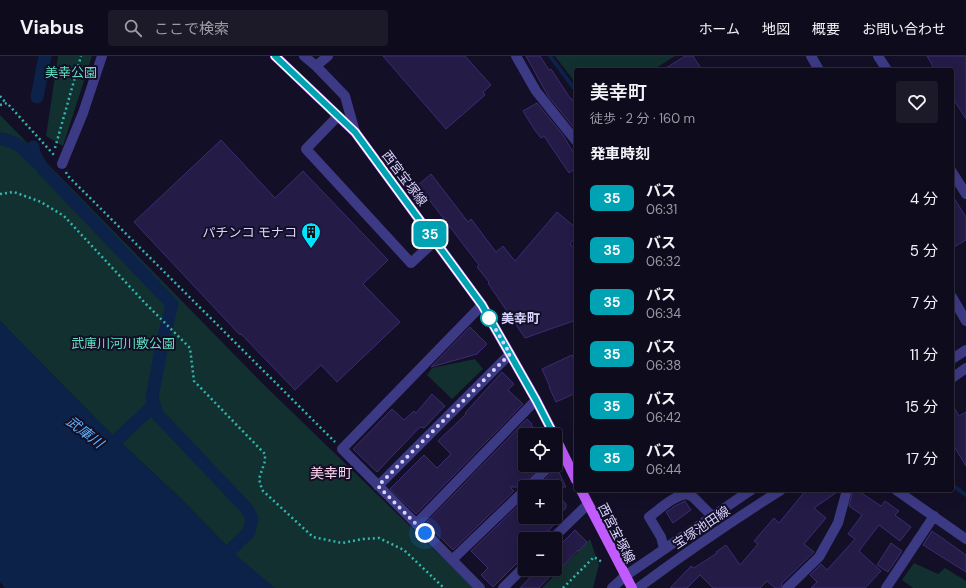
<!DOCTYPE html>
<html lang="ja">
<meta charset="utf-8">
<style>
body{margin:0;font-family:"DM Sans","Noto Sans JP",sans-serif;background:#1c1929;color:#f1f3f6;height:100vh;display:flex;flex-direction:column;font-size:15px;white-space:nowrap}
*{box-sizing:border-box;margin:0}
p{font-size:13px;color:#9b9ba3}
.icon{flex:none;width:22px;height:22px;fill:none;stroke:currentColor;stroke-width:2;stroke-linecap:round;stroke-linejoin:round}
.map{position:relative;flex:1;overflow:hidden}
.sheet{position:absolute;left:574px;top:12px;width:380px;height:424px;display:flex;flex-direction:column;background:#0e0b1c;border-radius:4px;box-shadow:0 4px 16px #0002,0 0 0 1px #2e2b3b}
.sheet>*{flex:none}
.badge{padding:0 8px;border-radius:6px;font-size:14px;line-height:26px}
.controls{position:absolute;left:518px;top:372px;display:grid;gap:8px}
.controls a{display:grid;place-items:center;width:44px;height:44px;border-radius:4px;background:#0e0b1c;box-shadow:0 4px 16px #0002,0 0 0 1px #2e2b3b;font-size:20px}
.you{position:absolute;width:20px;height:20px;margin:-10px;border:3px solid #fff;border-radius:50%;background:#1a73e8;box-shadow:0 0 0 6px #1a73e833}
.map>.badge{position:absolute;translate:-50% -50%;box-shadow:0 0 0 2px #fff}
h2{padding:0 16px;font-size:15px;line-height:36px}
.round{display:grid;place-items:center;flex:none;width:42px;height:42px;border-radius:4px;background:#1c1929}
.head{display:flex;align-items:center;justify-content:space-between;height:68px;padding:0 16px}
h1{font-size:19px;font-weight:600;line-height:30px}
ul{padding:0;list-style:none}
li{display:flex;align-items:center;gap:12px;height:52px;padding:0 16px}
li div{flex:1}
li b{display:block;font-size:15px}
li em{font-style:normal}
li .badge{min-width:44px;font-weight:700;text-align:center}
header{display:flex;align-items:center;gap:24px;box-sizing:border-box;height:56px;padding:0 20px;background:#0e0b1c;border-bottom:1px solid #2e2b3b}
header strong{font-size:19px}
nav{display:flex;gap:22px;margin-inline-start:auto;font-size:14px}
.search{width:280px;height:36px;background:#1c1929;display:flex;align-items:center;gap:10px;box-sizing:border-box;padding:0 14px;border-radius:4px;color:#9b9ba3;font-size:15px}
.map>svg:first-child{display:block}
</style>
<header>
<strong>Viabus</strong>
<div class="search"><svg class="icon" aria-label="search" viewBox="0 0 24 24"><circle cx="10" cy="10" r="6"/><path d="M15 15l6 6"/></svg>ここで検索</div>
<nav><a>ホーム</a><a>地図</a><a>概要</a><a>お問い合わせ</a></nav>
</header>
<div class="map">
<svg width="966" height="532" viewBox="0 0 966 532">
<rect width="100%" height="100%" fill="#130f26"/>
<path fill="#12302f" d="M58 0H92L63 90 46 80Z
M555 0H675L653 14H576V28Z
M0 59 262 327 474 532H268L179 441 99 366 0 265Z
M475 303 483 313 452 343 427 319 432 312Z
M590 483 599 509 593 532H542Z
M914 507 938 518 945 512 966 525V532H913L902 524Z"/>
<path fill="#0c2248" d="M0 265 99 366 179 441 237 500 275 532H5L0 526Z"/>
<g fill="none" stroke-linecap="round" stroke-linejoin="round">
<path stroke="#0c2248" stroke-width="4" d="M550 0 576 35
M952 429 966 439"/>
<path stroke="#0c2248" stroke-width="13" d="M37 41 45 0
M0 83C16 85 25 93 35 105
M33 91 34 97 42 112 172 248 162 289 152 342 157 358 247 453 252 463 249 476 218 506
M107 393 154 349"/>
</g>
<path fill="#241b47" stroke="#3b2d73" d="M383 0H465L491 29 483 36 485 39 446 73Z
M526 0H540L549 14 551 13 570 42H571L576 49V71L574 72 548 40Z
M685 0H693L702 14H663Z
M927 0H966V63L952 41V14H935Z
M537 47 563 79 576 101V112L569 117 544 80 541 82 534 73 523 55Z
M221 84 275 142 303 115 388 204 363 228 400 266 337 326 321 309 295 334 241 278 240 279 134 166Z
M431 118 468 166 471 163 496 196 503 190 515 205 557 156 576 172V180L570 188 576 193V264L525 282 488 227 489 226 477 211 479 209 418 129Z
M952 139 966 161V184L952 192Z
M470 271 487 288 477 298 431 311Z
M572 299 576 307V337L556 346 549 331H550L542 313Z
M502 316 514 328 508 334 523 348 416 458 390 433 424 399 437 412 451 398 438 385 466 358 465 357Z
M432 338 445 350 424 372 420 371 377 416 353 393 392 353 404 364 414 355 416 357Z
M952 348 959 360 966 356V410L952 387Z
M527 363 532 368 531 369 541 379H525V409H542L519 431H510L514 435 453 494 426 467Z
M557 412 566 431H537L555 414Z
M806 434H840L814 452 826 462 804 488 814 496 782 527 781 532H775L767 525 760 532H713L700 519 687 532H670L691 510 694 512 717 497 716 496 726 489 740 509 758 488 754 485 774 462 779 467Z
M853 434H857L881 450 885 445 899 455 895 459 911 471 900 485 879 469 859 495 881 515 865 532H811L817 526 810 519 821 508 827 514 855 483 848 478 862 459 849 450Z
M555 436 566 448V452L557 461H561L541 483H525V499L493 531 481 519 488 512 471 495 524 444 525 445V461H555Z
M685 445 691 454 673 467 666 456 675 450Z
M575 474 587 486 579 495 578 494 563 510 562 509 555 515 539 532H520L538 513H555V494Z
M932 475 966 499V516L923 489Z
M891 487 902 495 888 516 877 509Z"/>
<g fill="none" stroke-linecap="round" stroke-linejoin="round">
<path stroke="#2fb8b0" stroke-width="2.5" stroke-dasharray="2 3" stroke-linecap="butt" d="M0 40 6 47
M0 49 7 47 54 99
M55 92 81 0
M66 116 67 119 335 386
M0 138 14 136 41 146 64 160 145 247 190 292 194 325 265 398V405L259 423 262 434 313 481 342 487 363 483 379 482 404 494 444 532
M563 532 594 501 602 506"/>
<path stroke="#3d3a85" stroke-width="10" d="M304 0 316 10 345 40 355 76
M516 0 536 35 576 85
M811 0 819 14
M878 0 887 14
M316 10 328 0
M338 60 306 93 411 207 435 185
M62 108 83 57 102 0
M952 116 966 138
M952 241 966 265
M952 303 966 294
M952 322 966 312
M378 430 510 298
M528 431 551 409
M896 434 966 483
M416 468 536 344
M552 483 588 448
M664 492 661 481 649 461C660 453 673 440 687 438L693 441 712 460
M452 504 525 434
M480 532 342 393 482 249
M503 532 525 510
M612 532 625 520 751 434
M638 532C685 497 732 465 781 434
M787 532 819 501 838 467 847 434
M886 532 934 460"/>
<path stroke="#c25bff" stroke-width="10" d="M275 0 355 76 435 185 482 249 536 344 554 379
M555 381 576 424
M581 434 632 532"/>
</g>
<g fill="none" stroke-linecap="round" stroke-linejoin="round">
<g stroke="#fff" stroke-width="9">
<path id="line" d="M275 0 355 76 435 185 482 249 536 344 554 379"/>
</g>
<use href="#line" stroke="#00a3b4" stroke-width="6"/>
<path stroke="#d9d4ff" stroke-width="4" stroke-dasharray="0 7.2" d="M425 477 378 430 510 298 489 262"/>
</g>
<defs>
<g id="building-pin" transform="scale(1)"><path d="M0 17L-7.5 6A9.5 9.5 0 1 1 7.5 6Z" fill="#00e5ff" stroke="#130f26"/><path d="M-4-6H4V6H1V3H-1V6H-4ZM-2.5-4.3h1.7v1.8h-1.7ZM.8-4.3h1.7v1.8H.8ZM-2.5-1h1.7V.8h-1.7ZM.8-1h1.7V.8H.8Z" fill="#111"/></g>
</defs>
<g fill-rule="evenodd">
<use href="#building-pin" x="311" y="176"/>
</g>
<circle fill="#fff" stroke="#00a3b4" stroke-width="2" cx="489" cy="262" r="8"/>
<g text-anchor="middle" stroke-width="4" stroke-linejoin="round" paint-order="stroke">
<g font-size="13" fill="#5fe0c0" stroke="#130f26">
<text x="71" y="21">美幸公園</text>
<text x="123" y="292">武庫川河川敷公園</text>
</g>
<g font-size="13" fill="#d9d4ff" stroke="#130f26">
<text transform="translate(405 122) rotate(53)" y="5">西宮宝塚線</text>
<text transform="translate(701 471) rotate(-34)" y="5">宝塚池田線</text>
<text transform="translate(617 477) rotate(63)" y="5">西宮宝塚線</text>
</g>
<g font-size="13" fill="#d9d4ff" stroke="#130f26" text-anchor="end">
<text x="297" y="181">パチンコ モナコ</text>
</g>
<g font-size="13" font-weight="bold" fill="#d9d4ff" stroke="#130f26" text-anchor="start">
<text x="501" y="267">美幸町</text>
</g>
<g font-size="14" font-style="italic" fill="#62b6ff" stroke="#130f26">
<text transform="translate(85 376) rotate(38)" y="5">武庫川</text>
</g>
<g font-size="14" fill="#ffd6f0" stroke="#130f26">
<text x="331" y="422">美幸町</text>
</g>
</g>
</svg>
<div class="controls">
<a><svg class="icon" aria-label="locate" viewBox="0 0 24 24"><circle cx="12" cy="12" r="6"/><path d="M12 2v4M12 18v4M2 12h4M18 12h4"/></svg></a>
<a>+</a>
<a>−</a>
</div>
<div class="you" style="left:425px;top:477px"></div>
<b class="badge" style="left:430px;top:178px;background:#00a3b4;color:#fff">35</b>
<section class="sheet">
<div class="head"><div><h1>美幸町</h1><p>徒歩 · 2 分 · 160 m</p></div><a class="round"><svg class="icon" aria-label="heart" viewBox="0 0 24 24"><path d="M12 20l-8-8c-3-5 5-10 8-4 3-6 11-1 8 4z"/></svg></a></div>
<h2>発車時刻</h2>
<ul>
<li><span class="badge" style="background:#00a3b4;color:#fff">35</span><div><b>バス</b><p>06:31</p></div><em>4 分</em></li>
<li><span class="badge" style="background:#00a3b4;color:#fff">35</span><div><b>バス</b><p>06:32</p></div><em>5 分</em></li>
<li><span class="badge" style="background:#00a3b4;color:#fff">35</span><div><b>バス</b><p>06:34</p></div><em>7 分</em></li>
<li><span class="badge" style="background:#00a3b4;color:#fff">35</span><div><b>バス</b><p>06:38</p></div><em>11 分</em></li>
<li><span class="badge" style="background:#00a3b4;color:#fff">35</span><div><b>バス</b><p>06:42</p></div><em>15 分</em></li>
<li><span class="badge" style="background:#00a3b4;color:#fff">35</span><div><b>バス</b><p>06:44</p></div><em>17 分</em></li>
</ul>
</section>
</div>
